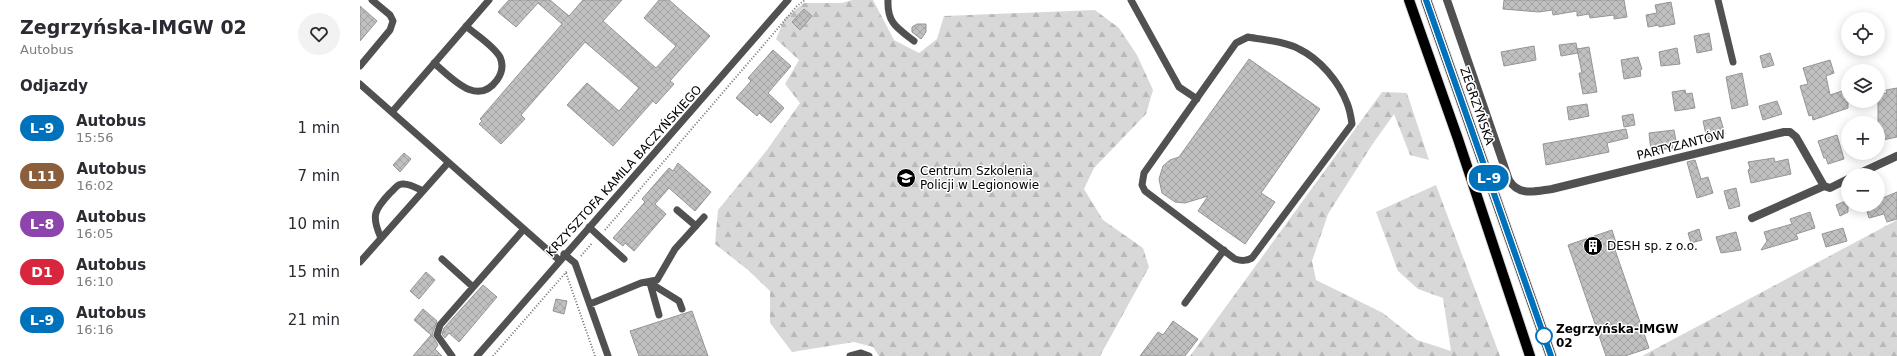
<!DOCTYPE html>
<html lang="pl">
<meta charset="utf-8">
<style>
body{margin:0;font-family:"DejaVu Sans",sans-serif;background:#f2f2f3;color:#2b2b33;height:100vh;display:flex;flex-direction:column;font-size:15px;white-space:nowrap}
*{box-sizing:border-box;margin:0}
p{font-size:13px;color:#7c7c81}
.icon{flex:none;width:22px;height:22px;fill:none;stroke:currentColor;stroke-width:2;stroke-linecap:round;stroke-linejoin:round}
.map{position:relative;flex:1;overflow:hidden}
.side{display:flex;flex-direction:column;background:#fff;width:360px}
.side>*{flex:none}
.badge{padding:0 8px;border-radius:13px;font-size:14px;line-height:26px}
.buttons{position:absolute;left:1481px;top:12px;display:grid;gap:8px}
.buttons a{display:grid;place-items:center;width:44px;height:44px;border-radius:50%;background:#fff;box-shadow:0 2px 10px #0003;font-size:20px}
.map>.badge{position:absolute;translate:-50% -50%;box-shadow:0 0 0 2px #fff}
h2{padding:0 20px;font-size:15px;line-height:36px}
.round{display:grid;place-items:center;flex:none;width:42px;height:42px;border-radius:21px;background:#f2f2f3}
.headline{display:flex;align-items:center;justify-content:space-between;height:68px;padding:0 20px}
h1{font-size:19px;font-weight:700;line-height:30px}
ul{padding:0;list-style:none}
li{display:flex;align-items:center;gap:12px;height:48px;padding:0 20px}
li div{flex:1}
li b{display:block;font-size:15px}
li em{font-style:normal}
li .badge{min-width:44px;font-weight:700;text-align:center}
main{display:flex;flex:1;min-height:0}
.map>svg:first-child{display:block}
</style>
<main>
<section class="side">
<div class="headline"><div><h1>Zegrzyńska-IMGW 02</h1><p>Autobus</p></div><a class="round"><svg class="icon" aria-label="heart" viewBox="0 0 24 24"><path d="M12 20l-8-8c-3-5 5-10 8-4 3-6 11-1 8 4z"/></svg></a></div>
<h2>Odjazdy</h2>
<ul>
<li><span class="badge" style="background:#0072bc;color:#fff">L-9</span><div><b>Autobus</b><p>15:56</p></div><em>1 min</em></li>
<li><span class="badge" style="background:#8b5e3c;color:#fff">L11</span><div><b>Autobus</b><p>16:02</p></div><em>7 min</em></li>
<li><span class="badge" style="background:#8e44ad;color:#fff">L-8</span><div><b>Autobus</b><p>16:05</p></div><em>10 min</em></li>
<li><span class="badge" style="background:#d7263d;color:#fff">D1</span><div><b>Autobus</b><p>16:10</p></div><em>15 min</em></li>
<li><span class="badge" style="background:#0072bc;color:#fff">L-9</span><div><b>Autobus</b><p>16:16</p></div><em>21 min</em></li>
</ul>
</section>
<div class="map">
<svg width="1537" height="356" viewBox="0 0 1537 356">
<defs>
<pattern id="forest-firs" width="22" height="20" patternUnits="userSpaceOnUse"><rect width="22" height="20" fill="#d8d8d8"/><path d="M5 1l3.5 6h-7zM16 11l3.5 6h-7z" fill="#b8b8b8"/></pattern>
<pattern id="building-cross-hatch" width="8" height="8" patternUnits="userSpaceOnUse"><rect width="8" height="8" fill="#c0c0c0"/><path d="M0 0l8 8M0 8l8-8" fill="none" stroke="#a3a3a3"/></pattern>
</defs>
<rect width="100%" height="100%" fill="#fff"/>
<path fill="url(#forest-firs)" d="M492 0H513L534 40 559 53 577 39 584 16 735 10 759 28 777 55 793 90 786 114 734 168 724 189 743 220 783 248 789 267 740 356H519L513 347 494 342 432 352 410 323V291L388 270 355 244 358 210 407 150 440 103 425 84 439 60 416 39 425 18 444 3H482Z
M1022 92 1047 93 1069 160 1050 155 1034 114 1012 145 968 214 952 261 956 280 1023 313 1057 340 1091 351 1083 298 1058 289 1038 271 1016 212 1076 185 1140 356H830Z
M1537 220V356H1282Z"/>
<path fill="url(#building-cross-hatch)" stroke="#959595" d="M149 0H190L209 16 223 0H262L243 21 296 68 316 46 284 18 299 0H309L350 36 310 81 314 84 296 104 293 101 253 146 207 105 227 83 259 111 279 88 225 42 161 115 165 119 141 144 119 124 122 121 120 119 202 24 178 3 156 27 138 12Z
M1144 0H1264L1267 17 1254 19V15L1230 18 1229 14 1217 16V11L1193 15 1192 10 1179 12 1143 9Z
M1311 2 1315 24 1299 27V25L1288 27 1286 15 1297 13 1295 5Z
M0 6 17 21 0 41Z
M444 9 452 16 440 30 432 22Z
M557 24H566V32L561 39 552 32V27Z
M1349 33 1352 50 1337 53 1334 36Z
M1216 43 1218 53 1201 56 1199 45Z
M1174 46 1176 60 1144 66 1141 52Z
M1229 47 1237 92 1223 94 1219 73H1222L1217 49Z
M1317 48 1320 64 1301 66 1299 52Z
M413 50 431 66 408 93 424 108 411 123 399 113 397 116 376 98 391 81 388 78Z
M1410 53 1414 65 1403 68 1400 56Z
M1278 57 1282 69 1280 70 1281 76 1264 79 1261 60Z
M889 59 960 109 901 193 915 202 885 244 838 211 848 196 825 203 815 202 802 193 799 179 803 166 810 160 819 157Z
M1470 60 1474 73 1466 76 1470 95 1488 89V108L1453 120 1452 115 1449 116 1440 86 1448 84 1443 68Z
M1382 73 1388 105 1372 109 1366 77Z
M1537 88V137L1518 141V94L1527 93 1526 90Z
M1325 90 1326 94 1332 93 1335 108 1315 111 1312 92Z
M1417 101 1422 114 1403 120 1399 106Z
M1227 104 1229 116 1209 120 1207 107Z
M1273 114 1275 125 1264 127 1262 116Z
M1360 117 1365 134 1347 139 1343 121Z
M1266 129 1268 138 1247 143 1249 152 1186 165 1183 144Z
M1314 130 1316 141 1312 142 1313 148 1291 151 1289 133Z
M1477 135 1484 159 1468 164 1466 158H1464L1458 141Z
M44 153 51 159 40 172 33 165Z
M1414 158 1415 162 1428 159 1431 174 1391 183 1388 170 1390 168 1388 162Z
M1335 160 1341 179 1348 177 1353 193 1337 198 1327 162Z
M318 163 351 192 335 211 309 188 295 204 306 214 274 251 265 243 263 246 253 238 285 202 282 199 309 168 313 171Z
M1376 188 1380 206 1369 209 1364 191Z
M1537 192V219L1527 222 1524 214 1509 218 1505 205H1518V200Z
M1488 200V212L1480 216 1476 205Z
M1450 212 1455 228 1436 234 1438 239 1401 250 1407 241 1404 232 1432 224 1430 219Z
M1483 228 1487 241 1466 247 1462 234Z
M1339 229 1342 240 1331 243 1328 233Z
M1252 230 1257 246 1254 247 1289 348 1265 356H1246L1208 245Z
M1376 232 1381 250 1361 253 1356 237Z
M66 272 75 280 59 299 50 291Z
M123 285 137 297 99 342 89 333 85 338 82 334 84 328Z
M196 299 207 301 204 314 193 311Z
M63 309 77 321 72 335 78 345 75 349 82 356H53L71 335 54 320Z
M332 311 348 356H279L270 331Z
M813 321 838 339 825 356H780L798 332 803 335Z"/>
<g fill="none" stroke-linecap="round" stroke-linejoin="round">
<g stroke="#dbdbdb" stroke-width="12">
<path id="primary" d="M1049 0 1098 139 1170 356
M1066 0 1191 356"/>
</g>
<path stroke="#737373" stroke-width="2" stroke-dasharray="1 2" stroke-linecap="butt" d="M245 230 437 6 445 0
M221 256 232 243
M206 273 235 356
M133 356 208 270"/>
<path stroke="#515151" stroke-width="7" d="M528 0C527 23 537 28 554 41
M771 0 819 87 837 99
M1358 0 1373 62
M888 37C904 40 924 41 939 49 960 59 979 82 987 103 990 110 991 117 992 124L892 258C886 261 882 261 875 259L785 191 782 185 784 173 876 43Z
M74 63C91 77 117 108 137 80 142 73 144 66 140 57 133 45 116 35 106 26
M0 66 30 30 33 21 30 15 12 0
M0 84 199 260
M32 112 129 0
M317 210 336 226
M229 227 264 259
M21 238C11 216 14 210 30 193 34 190 37 184 42 184 49 183 57 188 63 191
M204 254 215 263 248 356
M82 259 113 287
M0 262 88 163
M825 303 864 250
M230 304 281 283 297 280 315 249 344 217
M299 315 290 283 319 301 322 309
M92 356 77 335 80 325 164 229
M117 356 428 0
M490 356 501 353 509 356"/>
<path stroke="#515151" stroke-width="8" d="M1087 0 1149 180C1159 197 1176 191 1192 189L1424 132H1430L1436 137 1464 186 1470 188 1488 179
M1496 175 1537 156
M1392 218 1464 186"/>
<use href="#primary" stroke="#000" stroke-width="10"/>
</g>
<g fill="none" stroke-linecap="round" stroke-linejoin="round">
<g stroke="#fff" stroke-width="9">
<path id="line" d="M1066 0 1191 356"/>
</g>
<use href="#line" stroke="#0072bc" stroke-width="6"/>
</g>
<defs>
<g id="university-disc" transform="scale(1)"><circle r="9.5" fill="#000" stroke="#fff"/><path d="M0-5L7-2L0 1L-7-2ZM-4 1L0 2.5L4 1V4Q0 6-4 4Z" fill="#fff"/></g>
<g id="building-disc" transform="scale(1)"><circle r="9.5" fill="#000" stroke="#fff"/><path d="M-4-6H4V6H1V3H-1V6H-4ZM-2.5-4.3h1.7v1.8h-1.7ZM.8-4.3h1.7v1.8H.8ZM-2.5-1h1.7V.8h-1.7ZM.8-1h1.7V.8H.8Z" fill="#fff"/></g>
</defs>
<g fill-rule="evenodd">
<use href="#university-disc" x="546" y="178"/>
<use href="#building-disc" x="1233" y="246"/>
</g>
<circle fill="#fff" stroke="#0072bc" stroke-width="2" cx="1184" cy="336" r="8"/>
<g text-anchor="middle" stroke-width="3" stroke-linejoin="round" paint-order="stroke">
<g font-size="12" fill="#000" stroke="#fff">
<text transform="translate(1117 106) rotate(71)" y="4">ZEGRZYŃSKA</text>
<text transform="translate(1321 145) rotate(-14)" y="4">PARTYZANTÓW</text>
<text transform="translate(264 171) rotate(-48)" y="4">KRZYSZTOFA KAMILA BACZYŃSKIEGO</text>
</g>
<g font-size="12" fill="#000" stroke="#fff" text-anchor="start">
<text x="560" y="175">Centrum Szkolenia<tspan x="560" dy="14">Policji w Legionowie</tspan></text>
<text x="1247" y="250">DESH sp. z o.o.</text>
</g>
<g font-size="12" font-weight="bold" fill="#000" stroke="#fff" text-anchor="start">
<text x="1196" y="333">Zegrzyńska-IMGW<tspan x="1196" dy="14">02</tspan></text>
</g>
</g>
</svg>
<div class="buttons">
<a><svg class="icon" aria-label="locate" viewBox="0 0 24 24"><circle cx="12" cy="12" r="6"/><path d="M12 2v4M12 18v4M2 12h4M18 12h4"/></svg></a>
<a><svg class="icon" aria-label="layers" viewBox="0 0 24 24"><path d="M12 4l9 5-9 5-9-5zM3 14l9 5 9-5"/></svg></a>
<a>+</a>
<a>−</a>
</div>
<b class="badge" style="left:1129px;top:178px;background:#0072bc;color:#fff">L-9</b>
</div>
</main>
